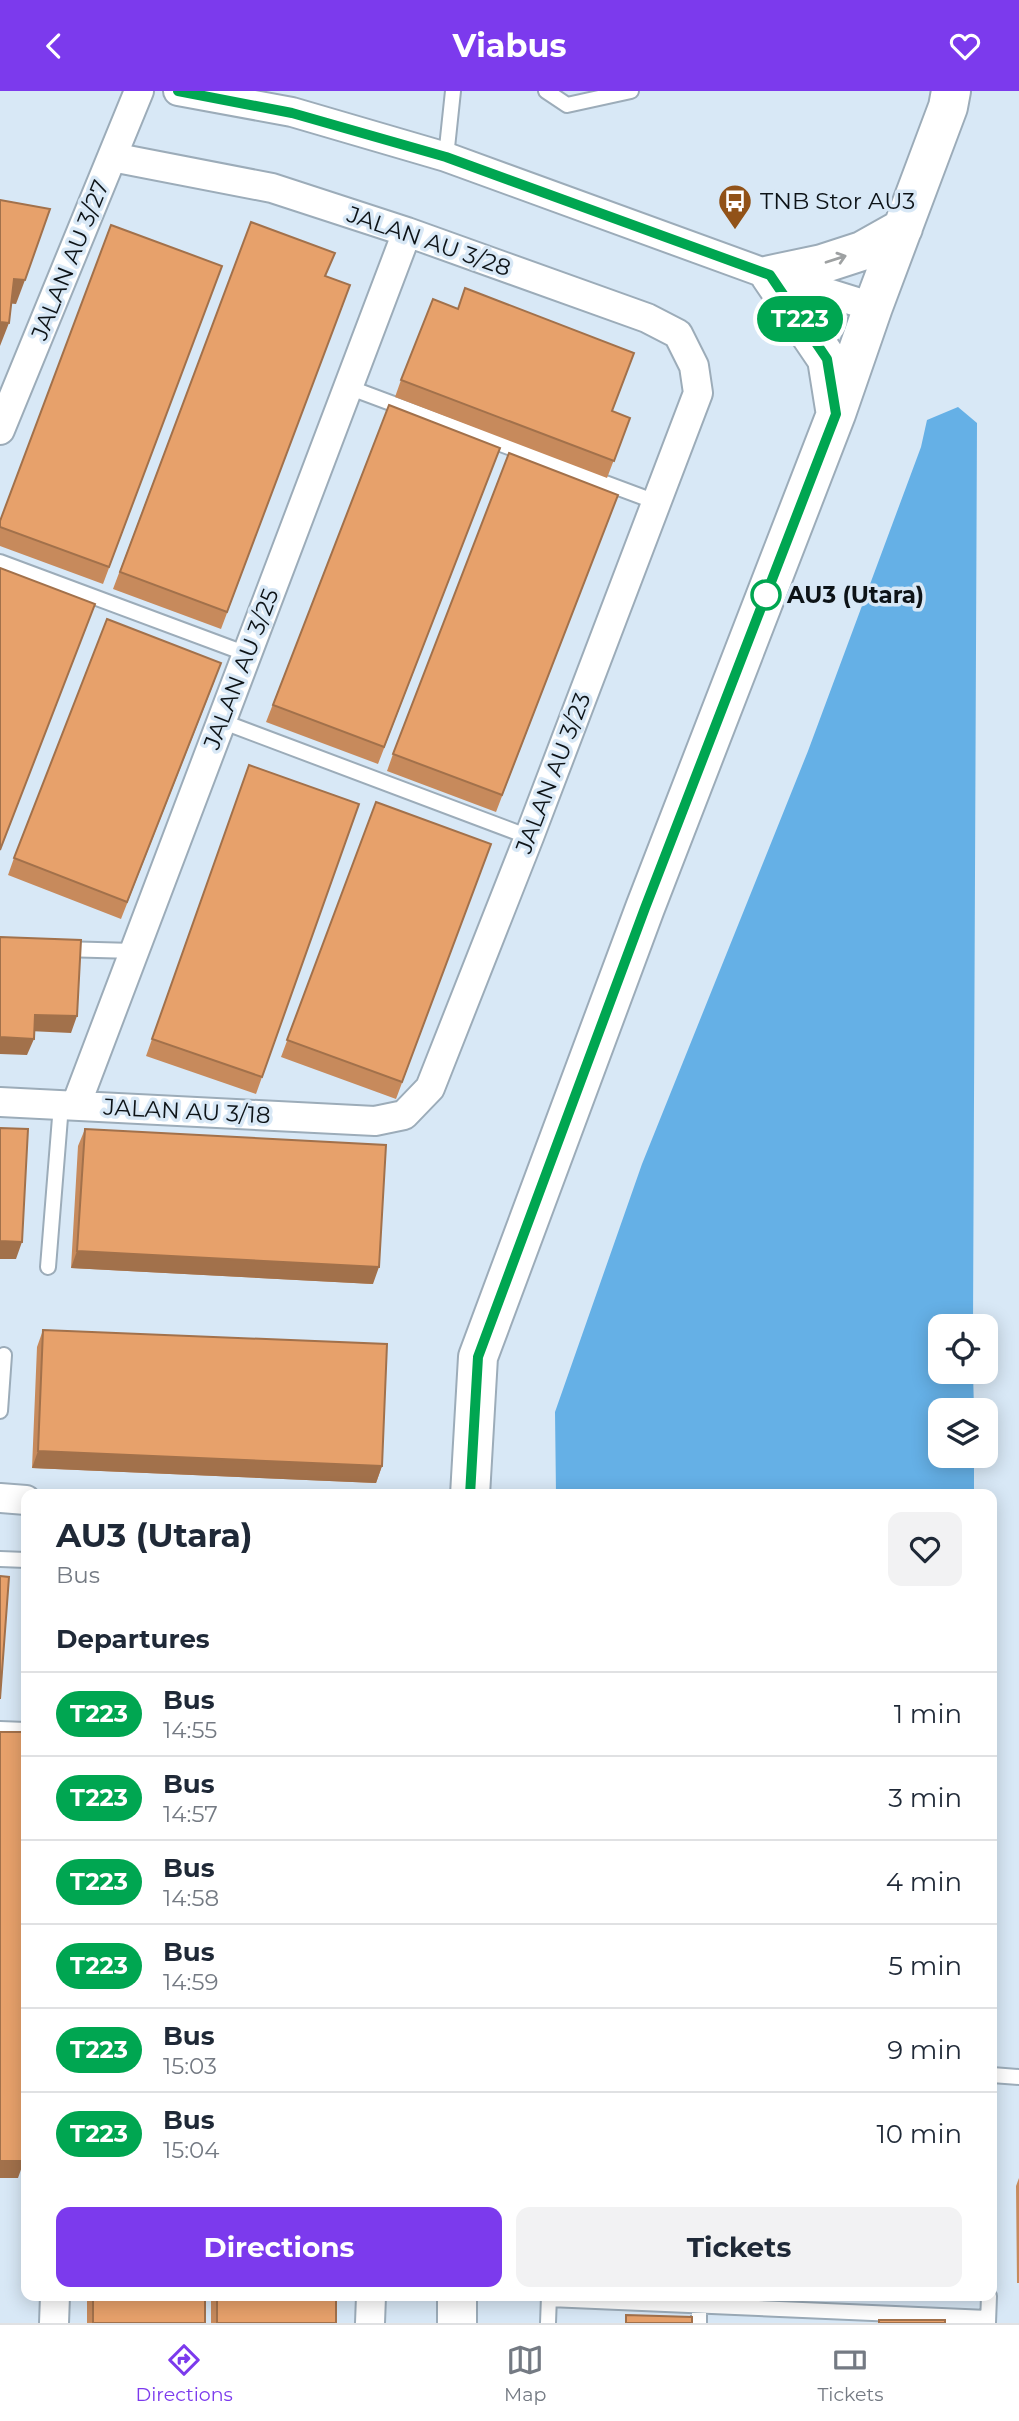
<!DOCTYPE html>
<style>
body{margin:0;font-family:Montserrat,sans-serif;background:#f2f2f3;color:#1f2937;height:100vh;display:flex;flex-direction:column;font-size:26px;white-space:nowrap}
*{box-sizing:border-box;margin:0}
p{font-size:23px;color:#747a83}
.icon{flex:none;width:38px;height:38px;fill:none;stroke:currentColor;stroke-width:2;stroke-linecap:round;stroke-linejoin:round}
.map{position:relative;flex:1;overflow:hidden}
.sheet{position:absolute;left:21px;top:1398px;width:976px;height:812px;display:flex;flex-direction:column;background:#fff;border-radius:14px;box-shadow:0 4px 18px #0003}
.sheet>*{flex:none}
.badge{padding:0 14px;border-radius:23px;font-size:24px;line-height:46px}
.fabs{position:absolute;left:928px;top:1223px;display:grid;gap:14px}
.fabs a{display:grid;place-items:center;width:70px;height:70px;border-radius:14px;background:#fff;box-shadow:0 4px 18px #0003;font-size:35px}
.map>.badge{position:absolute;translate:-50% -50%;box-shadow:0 0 0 4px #fff}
h2{padding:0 35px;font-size:26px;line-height:63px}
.round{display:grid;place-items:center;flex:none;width:74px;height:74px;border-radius:14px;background:#f2f2f3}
.head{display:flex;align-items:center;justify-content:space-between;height:119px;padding:0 35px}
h1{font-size:33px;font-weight:700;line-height:52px}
.action{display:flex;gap:14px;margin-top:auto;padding:14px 35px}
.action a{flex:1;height:80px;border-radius:14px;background:#7c3aed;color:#fff;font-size:28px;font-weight:700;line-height:80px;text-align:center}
.action a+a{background:#f2f2f3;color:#1f2937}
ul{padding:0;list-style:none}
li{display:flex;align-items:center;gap:21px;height:84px;padding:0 35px;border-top:2px solid #e0e1e3}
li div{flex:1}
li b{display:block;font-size:26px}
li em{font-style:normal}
li .badge{min-width:77px;font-weight:700;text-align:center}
header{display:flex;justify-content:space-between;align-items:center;height:91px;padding:0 35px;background:#7c3aed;color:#fff;font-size:32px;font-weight:700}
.menu{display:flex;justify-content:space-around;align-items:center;height:98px;border-top:2px solid #e0e1e3;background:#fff;font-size:19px;color:#747a83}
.menu a{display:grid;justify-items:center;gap:4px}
.menu .active{color:#7c3aed}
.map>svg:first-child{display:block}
</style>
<header><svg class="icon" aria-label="back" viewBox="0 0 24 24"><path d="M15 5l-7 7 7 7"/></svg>Viabus<svg class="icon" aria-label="heart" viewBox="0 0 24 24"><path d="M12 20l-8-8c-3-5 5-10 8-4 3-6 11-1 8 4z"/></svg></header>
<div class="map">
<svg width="1019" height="2232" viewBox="0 0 1019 2232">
<rect width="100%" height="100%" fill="#d8e8f6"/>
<path fill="#65b0e6" d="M958 316 977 332 973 1235 940 1236V1281H973L974 1319 940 1320V1365H974V1403H556L555 1321 642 1073 808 660 921 356 927 329Z"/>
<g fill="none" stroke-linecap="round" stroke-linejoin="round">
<g stroke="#9cacb9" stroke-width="18">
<path id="service" d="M546 0 567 14 631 0
M446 66 453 0
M348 296 656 411
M0 471 247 563
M221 630 529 746
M61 858 134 860
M48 1176 61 1014
M0 1320 4 1264
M0 1468 26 1469
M0 1638 26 1639
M992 1984 1019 1986
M549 2208 988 2227
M548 2232 549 2205
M699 2232V2215
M988 2232 989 2205"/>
</g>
<g stroke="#9cacb9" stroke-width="32">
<path id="minor" d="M178 0 292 21 446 66 770 184 873 216
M0 339 139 0
M0 1011 375 1030 404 1024 430 997 529 746 698 302 694 275 678 243 647 227 407 141 272 97 112 66
M76 1014 407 141
M0 1407 26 1409
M54 2232 55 2205
M370 2232 371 2205"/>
</g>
<g stroke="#9cacb9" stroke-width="42">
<path id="secondary" d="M835 318 827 268 770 184 822 173 862 160 903 137
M470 1404 478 1266 645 817 836 323 873 216 948 16 951 0
M457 2232V2205"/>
</g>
<use href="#service" stroke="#fff" stroke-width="14"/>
<use href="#minor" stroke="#fff" stroke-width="28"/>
<use href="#secondary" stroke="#fff" stroke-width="38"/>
</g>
<path fill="#c78a5c" d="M251 131 326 185 350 194 221 538 113 498Z
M222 175 103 493 0 455V430Z
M401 289 612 320 630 327 607 387 395 306Z
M389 314 500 357 378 673 266 631Z
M618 404 496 721 387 680 393 663Z
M215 589 121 828 8 784 14 767Z
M249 674 359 713 256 1003 146 965Z
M376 711 491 753 396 1008 281 966Z
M85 1038 373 1193 71 1177 78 1055Z
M43 1239 382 1375 376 1392 32 1377 37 1256Z
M1019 2087V2192H1017L1016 2095Z
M87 2205H205V2232H87Z
M211 2205H336V2232H211Z"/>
<path fill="#a2714b" d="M14 188 25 189 16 213 5 212Z
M0 231 9 232 0 255Z
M35 924 77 925 71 942 29 940Z
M0 946 34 948 27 964 0 963Z
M0 1150 22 1151 16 1168H0Z
M77 1160 379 1176 373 1193 71 1177Z
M38 1360 382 1375 376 1392 32 1377Z
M0 2070H24L18 2087H0Z"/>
<path fill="#e7a16b" stroke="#a2714b" stroke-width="2" d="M0 109 50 118 25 189 14 188 9 232 0 231Z
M251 131 335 162 325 185 350 194 227 521 120 481Z
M111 134 222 175 109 476 0 436V430Z
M465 197 634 262 612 320 630 327 614 370 401 289 433 208 458 218Z
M389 314 500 357 384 656 273 614Z
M509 362 618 404 502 704 393 663Z
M0 477 95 513 0 759Z
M107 528 221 572 127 811 14 767Z
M249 674 359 713 262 986 152 948Z
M376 711 491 753 402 991 287 949Z
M0 846 81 849 77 925 35 924 34 948 0 946Z
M0 1037 28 1038 22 1151 0 1150Z
M85 1038 386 1054 379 1176 77 1160Z
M43 1239 387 1253 382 1375 38 1360Z
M0 1485 9 1486 0 1608Z
M0 1641H26L24 2070H0Z
M93 2205H205V2232H93Z
M217 2205H336V2232H217Z
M626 2224 692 2226V2232H626Z
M879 2229H945V2232H879Z"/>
<defs><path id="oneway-shaft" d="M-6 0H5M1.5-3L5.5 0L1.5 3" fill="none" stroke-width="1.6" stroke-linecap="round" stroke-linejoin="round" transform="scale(1.75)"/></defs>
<use stroke="#9ea1a2" href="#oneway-shaft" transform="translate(836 168) rotate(-18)"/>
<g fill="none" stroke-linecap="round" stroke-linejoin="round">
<g stroke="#fff" stroke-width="16">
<path id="line" d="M178 0 292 22 446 66 770 184 827 268 836 323 645 817 478 1266 470 1404"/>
</g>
<use href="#line" stroke="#00a651" stroke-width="10"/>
</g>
<defs>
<g id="bus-pin" transform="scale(1.75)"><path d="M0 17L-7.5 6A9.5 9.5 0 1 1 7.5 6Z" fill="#915218" stroke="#d8e8f6"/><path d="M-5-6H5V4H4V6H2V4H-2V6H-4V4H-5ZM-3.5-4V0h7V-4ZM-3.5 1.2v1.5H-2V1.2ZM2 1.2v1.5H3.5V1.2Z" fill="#fff"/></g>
</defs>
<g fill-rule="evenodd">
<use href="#bus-pin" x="735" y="110"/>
</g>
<circle fill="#fff" stroke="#00a651" stroke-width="3.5" cx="766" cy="504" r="14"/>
<g text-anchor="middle" stroke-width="7" stroke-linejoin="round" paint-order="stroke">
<g font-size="23" fill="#0d1317" stroke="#d8e8f6" text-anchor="start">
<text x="760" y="118">TNB Stor AU3</text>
</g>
<g font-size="23" fill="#0d1317" stroke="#d8e8f6">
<text transform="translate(429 150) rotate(19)" y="8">JALAN AU 3/28</text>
<text transform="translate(70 169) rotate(-68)" y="8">JALAN AU 3/27</text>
<text transform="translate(241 578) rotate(-69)" y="8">JALAN AU 3/25</text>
<text transform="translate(553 682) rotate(-69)" y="8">JALAN AU 3/23</text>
<text transform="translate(187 1020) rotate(3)" y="8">JALAN AU 3/18</text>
</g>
<g font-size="23" font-weight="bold" fill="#0d1317" stroke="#d8e8f6" text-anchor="start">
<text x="787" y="512">AU3 (Utara)</text>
</g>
</g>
</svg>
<div class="fabs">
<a><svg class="icon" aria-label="locate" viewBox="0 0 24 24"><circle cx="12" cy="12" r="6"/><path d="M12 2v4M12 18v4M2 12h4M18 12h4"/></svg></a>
<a><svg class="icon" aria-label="layers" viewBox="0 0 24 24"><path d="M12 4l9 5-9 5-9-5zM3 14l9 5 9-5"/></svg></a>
</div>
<b class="badge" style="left:800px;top:228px;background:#00a651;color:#fff">T223</b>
<section class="sheet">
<div class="head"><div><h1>AU3 (Utara)</h1><p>Bus</p></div><a class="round"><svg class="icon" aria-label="heart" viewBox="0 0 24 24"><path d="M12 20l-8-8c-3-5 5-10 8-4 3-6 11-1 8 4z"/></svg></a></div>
<h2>Departures</h2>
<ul>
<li><span class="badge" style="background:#00a651;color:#fff">T223</span><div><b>Bus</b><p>14:55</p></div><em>1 min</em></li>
<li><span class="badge" style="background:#00a651;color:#fff">T223</span><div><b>Bus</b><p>14:57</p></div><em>3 min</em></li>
<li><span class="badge" style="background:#00a651;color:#fff">T223</span><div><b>Bus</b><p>14:58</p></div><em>4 min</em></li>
<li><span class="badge" style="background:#00a651;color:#fff">T223</span><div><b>Bus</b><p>14:59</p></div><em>5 min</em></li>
<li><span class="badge" style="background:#00a651;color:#fff">T223</span><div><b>Bus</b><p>15:03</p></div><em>9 min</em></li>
<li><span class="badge" style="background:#00a651;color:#fff">T223</span><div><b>Bus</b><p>15:04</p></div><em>10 min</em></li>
</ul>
<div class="action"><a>Directions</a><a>Tickets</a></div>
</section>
</div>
<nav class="menu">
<a class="active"><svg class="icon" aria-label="directions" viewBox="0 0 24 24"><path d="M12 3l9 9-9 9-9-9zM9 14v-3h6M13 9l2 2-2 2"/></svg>Directions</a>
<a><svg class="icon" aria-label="map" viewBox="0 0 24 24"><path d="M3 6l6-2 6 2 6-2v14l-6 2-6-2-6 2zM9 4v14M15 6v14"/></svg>Map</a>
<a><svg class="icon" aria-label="tickets" viewBox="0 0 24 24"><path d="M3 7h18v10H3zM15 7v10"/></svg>Tickets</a>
</nav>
